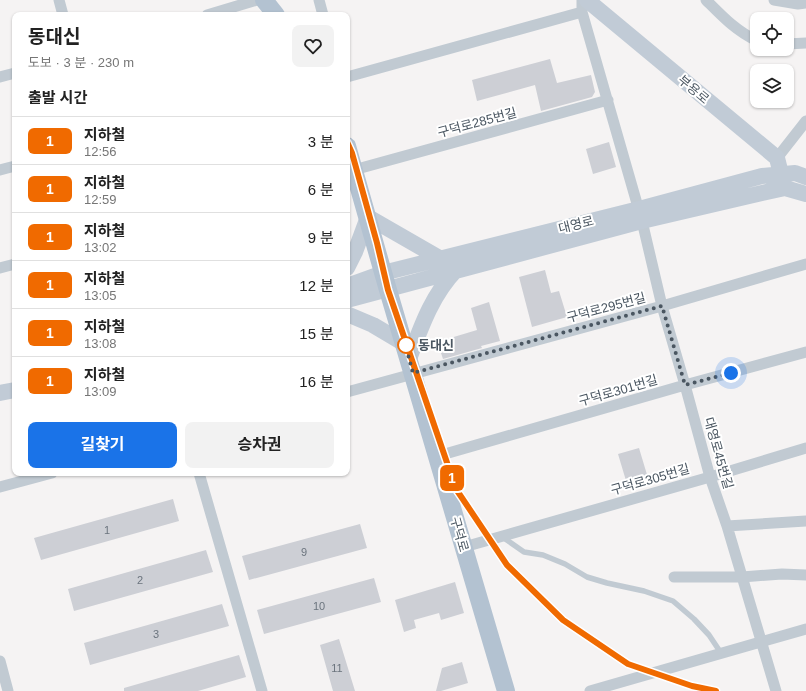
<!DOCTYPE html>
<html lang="ko">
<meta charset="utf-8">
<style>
body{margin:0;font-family:Arial,"Noto Sans KR",sans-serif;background:#f2f2f2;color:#222;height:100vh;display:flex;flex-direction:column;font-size:15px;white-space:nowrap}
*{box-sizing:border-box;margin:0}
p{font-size:13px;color:#767676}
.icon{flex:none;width:22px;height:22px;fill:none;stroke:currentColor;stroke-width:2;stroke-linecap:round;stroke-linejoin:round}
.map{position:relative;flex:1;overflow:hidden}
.drawer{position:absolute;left:12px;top:12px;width:338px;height:464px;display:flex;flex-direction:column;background:#fff;border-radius:8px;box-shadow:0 1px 3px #0004}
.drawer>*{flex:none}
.badge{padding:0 8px;border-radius:6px;font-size:14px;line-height:26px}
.buttons{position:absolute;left:750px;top:12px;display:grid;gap:8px}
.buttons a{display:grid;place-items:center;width:44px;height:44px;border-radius:8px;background:#fff;box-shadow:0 1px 3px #0004;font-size:20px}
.you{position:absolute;width:20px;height:20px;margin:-10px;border:3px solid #fff;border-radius:50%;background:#1a73e8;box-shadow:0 0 0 6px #1a73e833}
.map>.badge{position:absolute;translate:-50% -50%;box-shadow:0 0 0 2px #fff}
h2{padding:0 16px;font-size:15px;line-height:36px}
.round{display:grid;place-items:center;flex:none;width:42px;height:42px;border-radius:8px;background:#f2f2f2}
.summary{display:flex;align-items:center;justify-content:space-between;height:68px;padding:0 16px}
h1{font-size:19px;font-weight:700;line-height:30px}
.action{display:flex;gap:8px;margin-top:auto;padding:8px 16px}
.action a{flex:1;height:46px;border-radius:8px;background:#1a73e8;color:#fff;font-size:16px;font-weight:700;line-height:46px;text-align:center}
.action a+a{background:#f2f2f2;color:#222}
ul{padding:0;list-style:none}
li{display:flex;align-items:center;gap:12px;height:48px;padding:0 16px;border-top:1px solid #e0e0e0}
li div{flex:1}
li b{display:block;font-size:15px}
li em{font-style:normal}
li .badge{min-width:44px;font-weight:700;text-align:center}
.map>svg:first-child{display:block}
</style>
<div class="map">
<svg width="806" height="691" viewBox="0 0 806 691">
<rect width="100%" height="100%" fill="#f5f3f3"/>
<path fill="#cdcfd5" d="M550 59 557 83 591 75 595 92 592 97 541 111 535 85 477 101 472 80Z
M609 142 616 167 593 174 586 149Z
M545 270 551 293 559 291 567 317 532 327 519 277Z
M489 302 500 341 481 346 482 348 443 359 440 350 447 339 477 330 471 308Z
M639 448 648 478 627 484 618 454Z
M173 499 179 521 41 560 34 538Z
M360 524 367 548 249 580 242 556Z
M206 550 213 572 74 611 68 589Z
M374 578 381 602 264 634 257 610Z
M455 582 464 613 441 620 439 613 414 620 416 628 404 632 395 600Z
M222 604 229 626 90 665 84 643Z
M339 639 355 691H333L320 645Z
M239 655 246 677 198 691H124V688Z
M462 662 468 683 441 691H436L442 668Z"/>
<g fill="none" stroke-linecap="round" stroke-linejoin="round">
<path stroke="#c1cad2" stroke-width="5.5" d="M501 536 524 552 543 555 565 564 587 577 607 583 644 591 673 601 694 619 709 635 721 653"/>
<path stroke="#c1cad2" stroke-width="11" d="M59 0 63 15
M319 0 323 15
M582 0V12L642 221 662 306 685 385 710 477 727 526 776 691
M706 0C723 17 735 30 757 41
M774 0 798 4 806 3
M207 15 257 0
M787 44 806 43
M0 77 15 73
M347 77 582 12
M777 158 806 121
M0 170 15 166
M350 171 608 100
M0 268 15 264
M347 392 662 306 806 264
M438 456 685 385 806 352
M199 473 262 691
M0 487 52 473
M727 526 806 521
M464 547 710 477 806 448
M674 577H742L782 574 806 575
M0 661 8 691
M590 691 806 629"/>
<path stroke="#c1cbd6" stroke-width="16" d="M587 0 777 158 783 182
M347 268 355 252 368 217 441 259
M347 286 383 273 639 209 762 176 795 173 806 177
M347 300 642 221 762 193 785 188 806 194
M347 314 373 325 405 344
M409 359C421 327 432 295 456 270
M0 393 15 390"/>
<path stroke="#b3c2d1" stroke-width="18" d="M264 0 276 15
M347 146 388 290 506 691"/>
</g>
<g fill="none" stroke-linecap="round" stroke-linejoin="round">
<g stroke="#fff" stroke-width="9">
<path id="line" d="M347 142 352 153 377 243 388 290 456 489 507 565 563 620 628 664 692 686 716 691"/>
</g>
<use href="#line" stroke="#f06a00" stroke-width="6"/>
<path stroke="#4a5661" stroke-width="4" stroke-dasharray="0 7.2" d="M406 345 405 344 413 373 662 306 685 385 731 373"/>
</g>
<circle fill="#fff" stroke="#f06a00" stroke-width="2" cx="406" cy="345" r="8"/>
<g text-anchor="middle" stroke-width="4" stroke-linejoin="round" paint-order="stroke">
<g font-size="11" fill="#6b747e">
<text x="107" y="534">1</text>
<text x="304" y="556">9</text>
<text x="140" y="584">2</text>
<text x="319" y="610">10</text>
<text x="156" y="638">3</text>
<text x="337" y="672">11</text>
</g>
<g font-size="13" fill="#4a5661" stroke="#fff">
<text transform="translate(694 89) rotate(40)" y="5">부용로</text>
<text transform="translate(477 122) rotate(-15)" y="5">구덕로285번길</text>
<text transform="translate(576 224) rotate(-14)" y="5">대영로</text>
<text transform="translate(606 307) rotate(-15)" y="5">구덕로295번길</text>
<text transform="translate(618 390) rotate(-16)" y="5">구덕로301번길</text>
<text transform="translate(719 453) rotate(74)" y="5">대영로45번길</text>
<text transform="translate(650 479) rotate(-16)" y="5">구덕로305번길</text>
<text transform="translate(460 534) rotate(74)" y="5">구덕로</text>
</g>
<g font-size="13" font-weight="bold" fill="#4a5661" stroke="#fff" text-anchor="start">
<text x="418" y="350">동대신</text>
</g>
</g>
</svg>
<div class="buttons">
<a><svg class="icon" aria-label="locate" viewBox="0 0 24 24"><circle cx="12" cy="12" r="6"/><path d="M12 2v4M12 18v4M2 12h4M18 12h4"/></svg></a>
<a><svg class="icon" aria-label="layers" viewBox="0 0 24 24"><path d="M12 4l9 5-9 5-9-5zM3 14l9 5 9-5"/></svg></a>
</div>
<div class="you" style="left:731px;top:373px"></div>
<b class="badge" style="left:452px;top:478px;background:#f06a00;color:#fff">1</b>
<section class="drawer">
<div class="summary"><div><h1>동대신</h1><p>도보 · 3 분 · 230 m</p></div><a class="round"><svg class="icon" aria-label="heart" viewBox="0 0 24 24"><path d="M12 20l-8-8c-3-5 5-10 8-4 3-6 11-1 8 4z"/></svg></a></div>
<h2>출발 시간</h2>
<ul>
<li><span class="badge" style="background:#f06a00;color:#fff">1</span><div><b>지하철</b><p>12:56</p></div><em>3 분</em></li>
<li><span class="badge" style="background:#f06a00;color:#fff">1</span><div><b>지하철</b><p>12:59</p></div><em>6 분</em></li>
<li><span class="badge" style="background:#f06a00;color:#fff">1</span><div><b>지하철</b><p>13:02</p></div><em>9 분</em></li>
<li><span class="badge" style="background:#f06a00;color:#fff">1</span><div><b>지하철</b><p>13:05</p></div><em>12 분</em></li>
<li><span class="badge" style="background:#f06a00;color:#fff">1</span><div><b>지하철</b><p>13:08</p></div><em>15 분</em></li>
<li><span class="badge" style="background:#f06a00;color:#fff">1</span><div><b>지하철</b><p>13:09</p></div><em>16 분</em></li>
</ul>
<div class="action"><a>길찾기</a><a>승차권</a></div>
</section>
</div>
